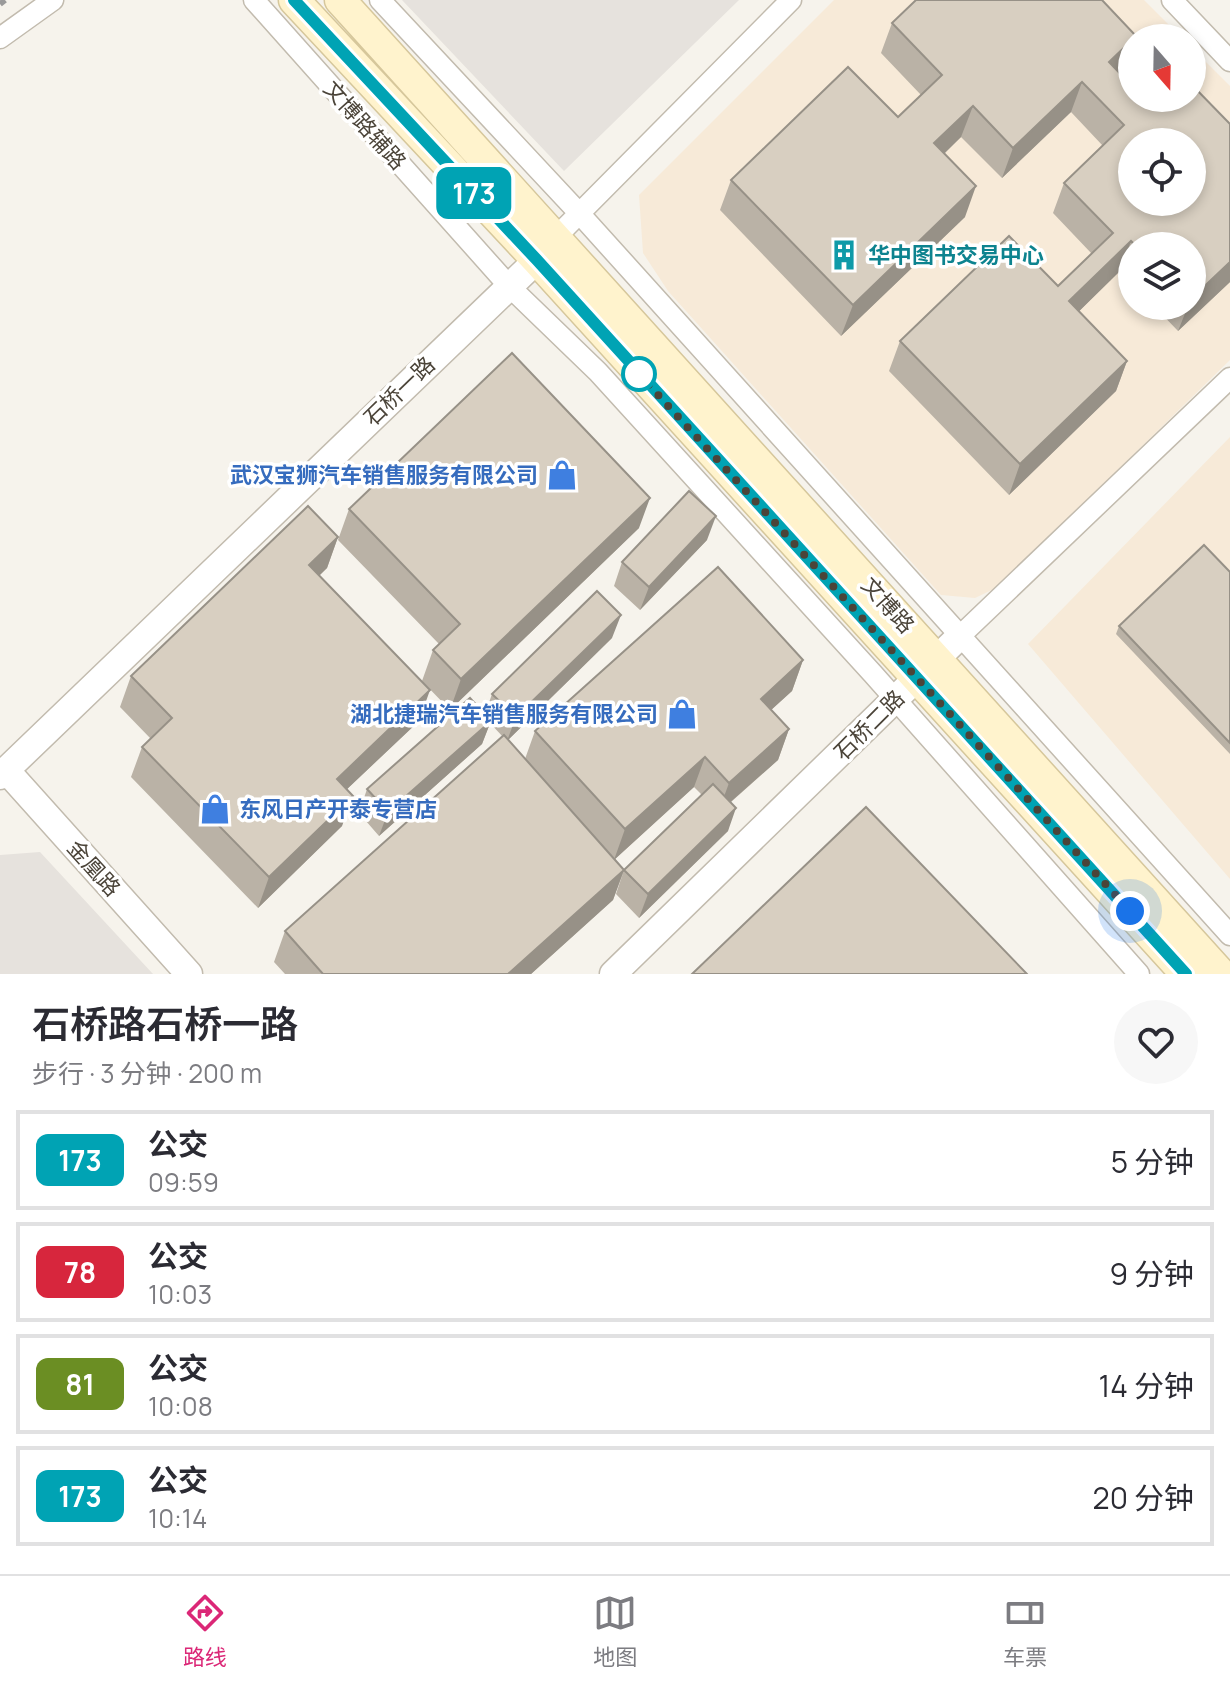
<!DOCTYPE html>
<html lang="zh">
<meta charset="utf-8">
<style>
body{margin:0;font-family:Manrope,"Noto Sans SC",sans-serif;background:#f7f7f7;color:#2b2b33;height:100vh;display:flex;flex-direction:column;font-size:30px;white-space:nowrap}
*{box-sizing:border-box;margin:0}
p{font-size:26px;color:#7c7c81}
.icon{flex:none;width:44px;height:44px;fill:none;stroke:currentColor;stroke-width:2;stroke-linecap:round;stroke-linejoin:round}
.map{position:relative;height:974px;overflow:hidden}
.side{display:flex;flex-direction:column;background:#fff;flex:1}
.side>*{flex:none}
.badge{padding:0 16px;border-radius:12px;font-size:28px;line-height:52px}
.needle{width:52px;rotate:160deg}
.controls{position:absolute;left:1118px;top:24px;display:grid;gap:16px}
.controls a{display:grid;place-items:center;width:88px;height:88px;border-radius:50%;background:#fff;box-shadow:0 4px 12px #0003;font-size:40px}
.you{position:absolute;width:40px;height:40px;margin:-20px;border:6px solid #fff;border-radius:50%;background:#1a73e8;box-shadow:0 0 0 12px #1a73e833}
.map>.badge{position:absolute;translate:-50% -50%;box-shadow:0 0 0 4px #fff}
.round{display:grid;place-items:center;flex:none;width:84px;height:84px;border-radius:42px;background:#f7f7f7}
.head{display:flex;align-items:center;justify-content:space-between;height:136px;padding:0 32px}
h1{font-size:38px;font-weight:600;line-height:60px}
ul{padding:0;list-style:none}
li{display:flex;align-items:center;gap:24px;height:100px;margin:0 16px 12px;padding:0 16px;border:4px solid #e1e1e2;border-radius:0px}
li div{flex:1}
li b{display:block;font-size:30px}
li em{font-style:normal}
li .badge{min-width:88px;font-weight:700;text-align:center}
.tabs{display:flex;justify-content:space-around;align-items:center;height:112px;border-top:2px solid #e1e1e2;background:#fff;font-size:22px;color:#7c7c81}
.tabs a{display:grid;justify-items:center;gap:4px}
.tabs .on{color:#db2777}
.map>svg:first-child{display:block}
</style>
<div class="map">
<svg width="1230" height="974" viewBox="0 0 1230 974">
<rect width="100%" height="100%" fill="#f6f3ec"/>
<path fill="#f7ead8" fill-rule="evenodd" d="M834 0H1144L1182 38H1132V98H1192V48L1230 86V360L998 587 975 598 941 595 668 291 643 253 639 195ZM1132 142H1192V202H1132ZM1132 246H1192V306H1132Z
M1230 437V879L1028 644Z"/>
<path fill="#e6e2dd" d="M402 0H739L564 171Z
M40 852 153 974H0V855Z"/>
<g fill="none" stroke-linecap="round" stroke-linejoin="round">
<g stroke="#c2bbae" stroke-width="23">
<path id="minor" d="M254 0 509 286 598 372 873 674 1139 974
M380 0 579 213 1230 935
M1172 0 1230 61
M0 38 53 0
M555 238 791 0
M960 636 1230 378"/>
</g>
<g stroke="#c2bbae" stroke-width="29">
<path id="tertiary" d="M6 770 189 974
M0 776 537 260 549 244
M613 974 960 636"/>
</g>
<g stroke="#d6c79b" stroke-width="33">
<path id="secondary" d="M294 0 537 260 1186 974
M340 0 1221 974"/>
</g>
<use href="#minor" stroke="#fff" stroke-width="20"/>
<use href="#tertiary" stroke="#fff" stroke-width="26"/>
<use href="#secondary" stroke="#fff3cd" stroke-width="30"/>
<path stroke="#9a9a9a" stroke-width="6" stroke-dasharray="10 10" stroke-linecap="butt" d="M0 4 5 0"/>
</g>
<path fill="#bab2a6" d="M892 23 1136 36V38H1132V48L1125 66 1119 73 1230 282 1178 331 1154 306H1192V246H1132V284L1120 271 1079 311 1127 361 1116 391 1009 495 889 371 900 341 1058 286 1092 254 1053 213 1064 183 1103 146 1071 112 1002 178 961 137 944 154 965 217 841 336 720 210 731 180 898 117 921 95 881 53Z
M349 509 639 528 450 710 422 681 433 650 439 644 338 540Z
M338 537 327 568 319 576 419 721 347 789 342 826 258 908 131 777 142 747 151 739 120 707 131 676Z
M707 540 640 610 614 586 622 562Z
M1230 572V754L1116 634 1119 626Z
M612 638 508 740 525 759 535 731 803 660 792 691 771 710 789 729 778 760 731 802 728 831 639 918 616 894 624 870 702 795 694 787 615 859 624 870 613 900 531 974H285L274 962 285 931 503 737 490 723 482 744 379 836 359 813 367 789 485 714 492 694Z"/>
<path fill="#979187" d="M1132 40V48L1125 66 1098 93 1109 62Z
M1082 82 1071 112 1002 178 1013 148Z
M973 106 961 137 923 174 934 143Z
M976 186 965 217 841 336 853 305Z
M1131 241 1120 271 1058 332 1069 301Z
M1230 262V282L1178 331 1188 306H1192V298Z
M1127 361 1116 391 1009 495 1020 464Z
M650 498 639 528 450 710 461 679Z
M716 516 707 540 640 610 649 587Z
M338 537 327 568 298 596 309 565Z
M621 615 612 638 507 741 516 717Z
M803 660 792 691 750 729 761 699Z
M430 690 419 721 326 809 337 779Z
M491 721 482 744 379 836 388 812Z
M789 729 778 760 718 813 729 783Z
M705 757 694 787 614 860 625 829Z
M353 796 342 826 258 908 269 877Z
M736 808 728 831 639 918 648 894Z
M624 870 613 900 531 974H508Z"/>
<path fill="#d8cfc1" stroke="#979187" stroke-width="2" fill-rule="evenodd" d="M916 0H1102L1136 36 1132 38V40L1109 62 1132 86V98H1143L1153 107 1162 98H1192V85L1230 124V262L1192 298V246H1136L1131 241 1069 301 1127 361 1020 464 900 341 1009 236 1058 286 1113 233 1064 183 1124 125 1082 82 1013 148 973 106 934 143 976 186 853 305 731 180 848 67 898 117 942 75 892 23ZM1132 142H1192V202H1132Z
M512 353 650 498 461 679 433 650 460 624 349 509Z
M689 491 716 516 649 587 622 562Z
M308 506 338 537 309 565 430 690 337 779 353 796 269 877 142 747 172 718 131 676Z
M1204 545 1230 572V743L1119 626Z
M718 567 803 660 761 699 789 729 729 783 705 757 625 829 535 731Z
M597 591 621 615 516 717 492 694Z
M470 698 491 721 388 812 367 789Z
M504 735 624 870 508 974H323L285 931Z
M713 784 736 808 648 894 624 870Z
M866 807 1027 974H692Z"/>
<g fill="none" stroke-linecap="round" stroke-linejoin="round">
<g stroke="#fff" stroke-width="18">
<path id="line" d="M294 0 537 260 1186 974"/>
</g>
<use href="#line" stroke="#00a3b4" stroke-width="12"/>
<path stroke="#4b4439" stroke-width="8" stroke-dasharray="0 14.4" d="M639 374 1130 911"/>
</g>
<defs>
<g id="building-bare" transform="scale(2.4)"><path d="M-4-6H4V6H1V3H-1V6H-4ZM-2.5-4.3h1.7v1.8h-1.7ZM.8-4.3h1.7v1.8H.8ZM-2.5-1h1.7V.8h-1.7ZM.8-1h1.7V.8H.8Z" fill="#0f9aa8" stroke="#fff" stroke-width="2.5" paint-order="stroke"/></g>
<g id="shop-bare" transform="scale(2.4)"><path d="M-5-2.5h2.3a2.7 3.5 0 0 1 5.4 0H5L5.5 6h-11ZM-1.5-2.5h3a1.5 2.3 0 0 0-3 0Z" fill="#3f7fe0" stroke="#fff" stroke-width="2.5" paint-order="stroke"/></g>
</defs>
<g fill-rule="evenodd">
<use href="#building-bare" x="844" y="255"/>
<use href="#shop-bare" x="562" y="475"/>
<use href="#shop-bare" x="682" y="714"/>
<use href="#shop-bare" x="215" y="809"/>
</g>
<circle fill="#fff" stroke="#00a3b4" stroke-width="4" cx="639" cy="374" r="16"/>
<g text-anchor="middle" stroke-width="7" stroke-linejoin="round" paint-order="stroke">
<g font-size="22" fill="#4b4439" stroke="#fff">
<text transform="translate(365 125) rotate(48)" y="8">文博路辅路</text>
<text transform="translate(399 391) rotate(-44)" y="8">石桥一路</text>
<text transform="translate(888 605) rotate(48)" y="8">文博路</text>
<text transform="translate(869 725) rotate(-45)" y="8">石桥二路</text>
<text transform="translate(94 868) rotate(48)" y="8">金凰路</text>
</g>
<g font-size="22" font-weight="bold" fill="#0d838f" stroke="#fff" text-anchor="start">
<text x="868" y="263">华中图书交易中心</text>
</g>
<g font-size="22" font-weight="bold" fill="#366cbe" stroke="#fff" text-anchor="end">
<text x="538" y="483">武汉宝狮汽车销售服务有限公司</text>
<text x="658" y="722">湖北捷瑞汽车销售服务有限公司</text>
<text x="239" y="817" text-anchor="start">东风日产开泰专营店</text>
</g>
</g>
</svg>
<div class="controls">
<a><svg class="needle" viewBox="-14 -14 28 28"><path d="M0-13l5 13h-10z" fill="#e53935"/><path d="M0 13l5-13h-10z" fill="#7c7c81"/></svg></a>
<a><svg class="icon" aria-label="locate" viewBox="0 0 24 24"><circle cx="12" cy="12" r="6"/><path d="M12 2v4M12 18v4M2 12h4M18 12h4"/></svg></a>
<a><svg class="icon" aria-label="layers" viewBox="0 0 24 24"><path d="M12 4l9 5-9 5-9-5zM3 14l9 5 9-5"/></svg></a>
</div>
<div class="you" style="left:1130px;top:911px"></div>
<b class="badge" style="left:474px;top:193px;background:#00a3b4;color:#fff">173</b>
</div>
<section class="side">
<div class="head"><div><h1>石桥路石桥一路</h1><p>步行 · 3 分钟 · 200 m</p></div><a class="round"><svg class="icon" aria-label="heart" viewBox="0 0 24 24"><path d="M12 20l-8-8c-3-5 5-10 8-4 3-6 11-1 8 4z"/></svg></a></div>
<ul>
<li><span class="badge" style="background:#00a3b4;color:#fff">173</span><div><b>公交</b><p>09:59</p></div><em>5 分钟</em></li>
<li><span class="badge" style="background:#d7263d;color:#fff">78</span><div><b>公交</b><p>10:03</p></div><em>9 分钟</em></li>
<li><span class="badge" style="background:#6b8e23;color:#fff">81</span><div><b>公交</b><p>10:08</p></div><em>14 分钟</em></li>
<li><span class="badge" style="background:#00a3b4;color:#fff">173</span><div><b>公交</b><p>10:14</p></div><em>20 分钟</em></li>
</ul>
</section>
<nav class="tabs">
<a class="on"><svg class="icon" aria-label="directions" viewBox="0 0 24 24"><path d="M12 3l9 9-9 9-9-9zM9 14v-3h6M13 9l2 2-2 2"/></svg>路线</a>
<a><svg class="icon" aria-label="map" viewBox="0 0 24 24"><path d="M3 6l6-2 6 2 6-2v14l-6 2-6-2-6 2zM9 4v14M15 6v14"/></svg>地图</a>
<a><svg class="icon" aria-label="tickets" viewBox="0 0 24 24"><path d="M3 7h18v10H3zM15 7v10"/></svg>车票</a>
</nav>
